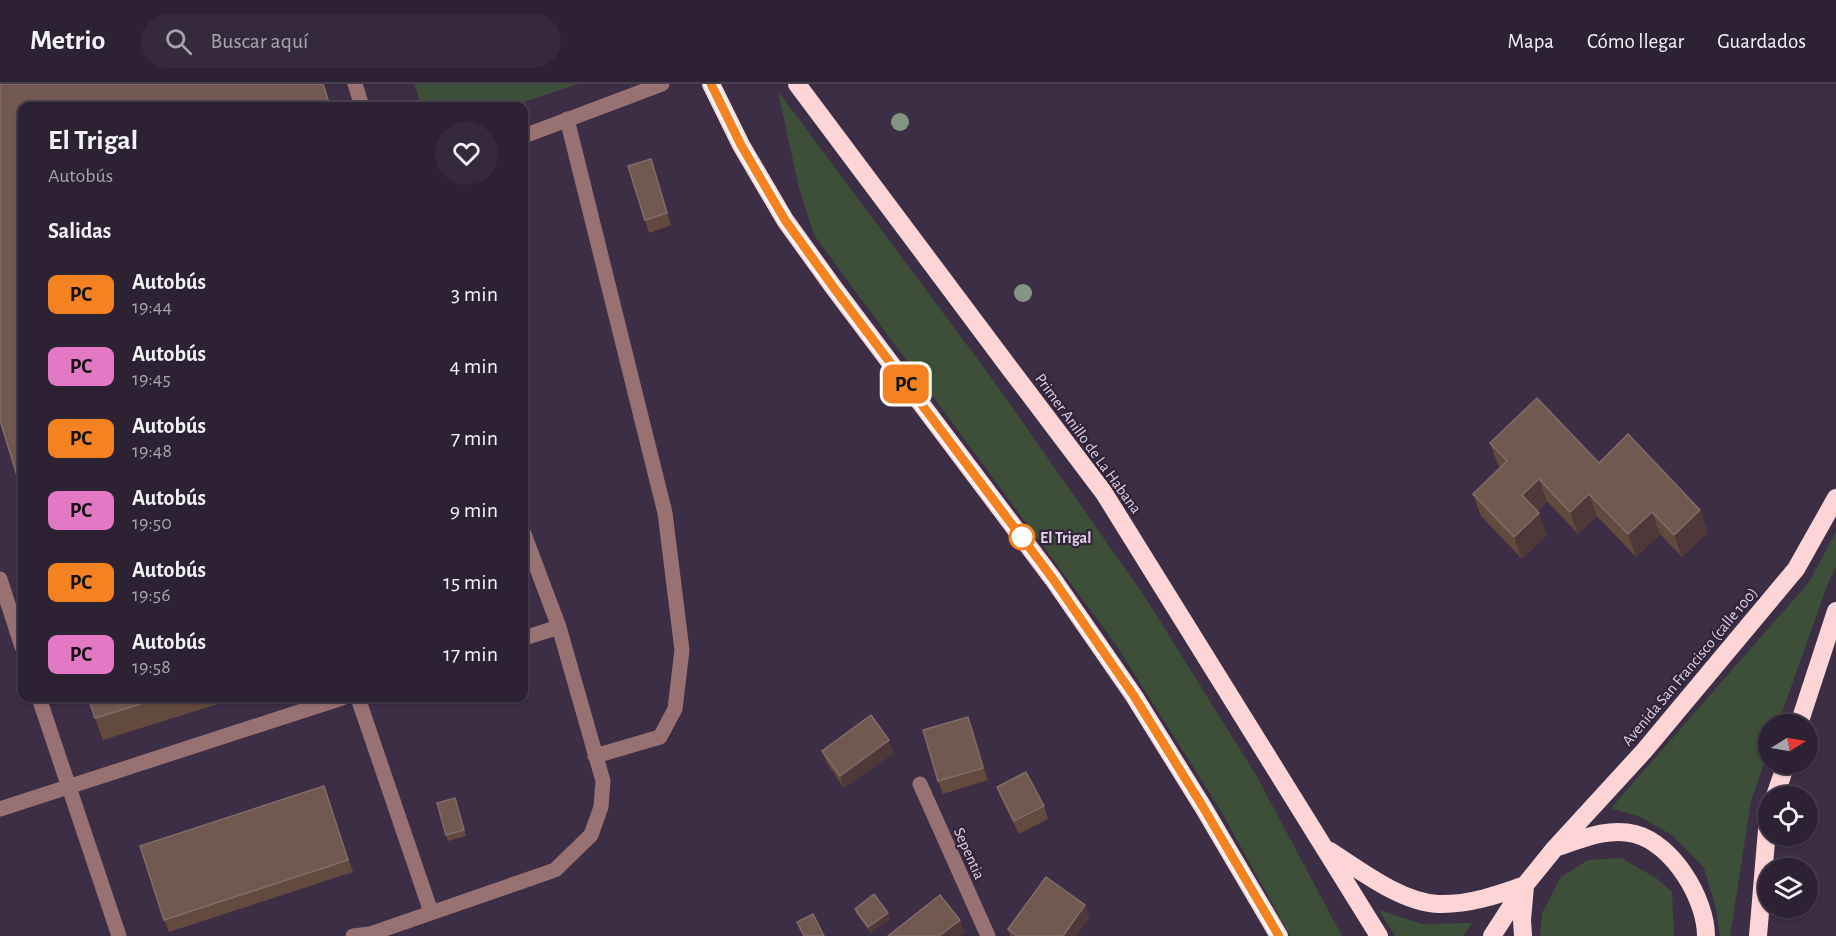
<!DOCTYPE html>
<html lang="es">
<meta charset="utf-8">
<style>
body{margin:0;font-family:"Alegreya Sans",sans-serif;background:#352a3c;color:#f1f3f6;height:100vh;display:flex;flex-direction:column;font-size:22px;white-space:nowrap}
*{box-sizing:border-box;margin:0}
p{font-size:20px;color:#a7a4ac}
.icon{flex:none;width:33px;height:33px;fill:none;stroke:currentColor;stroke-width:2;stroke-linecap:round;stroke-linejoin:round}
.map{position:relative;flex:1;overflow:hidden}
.drawer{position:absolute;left:18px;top:18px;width:510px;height:600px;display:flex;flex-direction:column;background:#2d2234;border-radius:12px;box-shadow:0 2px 4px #0004,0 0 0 2px #483f4f}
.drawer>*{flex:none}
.badge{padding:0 12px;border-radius:9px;font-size:21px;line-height:39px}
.needle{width:39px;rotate:79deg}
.controls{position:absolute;left:1758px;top:630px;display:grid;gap:12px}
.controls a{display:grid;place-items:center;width:60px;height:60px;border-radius:50%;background:#2d2234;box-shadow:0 2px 4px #0004,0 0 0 2px #483f4f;font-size:30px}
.map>.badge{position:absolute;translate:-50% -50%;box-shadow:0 0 0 3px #fff}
h2{padding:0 30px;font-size:22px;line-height:54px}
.round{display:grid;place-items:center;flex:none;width:63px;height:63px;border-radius:32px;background:#352a3c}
.headline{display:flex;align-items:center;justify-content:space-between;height:102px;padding:0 30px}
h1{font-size:28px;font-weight:600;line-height:45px}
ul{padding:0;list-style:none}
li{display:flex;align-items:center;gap:18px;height:72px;padding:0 30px}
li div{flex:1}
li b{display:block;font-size:22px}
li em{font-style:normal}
li .badge{min-width:66px;font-weight:700;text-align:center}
header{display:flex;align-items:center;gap:36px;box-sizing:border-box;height:84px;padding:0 30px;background:#2d2234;border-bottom:2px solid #483f4f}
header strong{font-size:28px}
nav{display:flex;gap:33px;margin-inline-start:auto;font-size:21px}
.search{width:420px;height:54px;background:#352a3c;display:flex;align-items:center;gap:15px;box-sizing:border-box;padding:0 21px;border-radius:33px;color:#a7a4ac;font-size:22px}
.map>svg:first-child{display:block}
</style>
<header>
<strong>Metrio</strong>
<div class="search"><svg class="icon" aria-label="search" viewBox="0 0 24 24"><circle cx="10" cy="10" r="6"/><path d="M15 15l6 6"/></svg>Buscar aquí</div>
<nav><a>Mapa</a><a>Cómo llegar</a><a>Guardados</a></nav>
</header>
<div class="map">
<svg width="1836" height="852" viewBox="0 0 1836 852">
<rect width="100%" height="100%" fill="#3c2e45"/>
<path fill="#3d4f39" d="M414 0H578L512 22H422Z
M778 7 993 296 1147 516 1256 691 1342 852H1290L1221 727 1116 561 814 151 799 104Z
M1836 448V483L1828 499 1778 640H1768V668L1751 717 1730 852H1720L1716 825 1704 784 1672 751 1640 733 1611 724 1809 498Z
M1621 774 1656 794 1672 808 1674 852H1540L1542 829 1561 793 1588 776Z
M1379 826 1422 840 1472 839 1463 852H1395Z"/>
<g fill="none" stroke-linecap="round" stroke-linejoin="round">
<path stroke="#987173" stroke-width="15" d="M355 0 362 22
M567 35 665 429 682 566 675 625 660 653 595 672
M524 52 662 0
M0 495 22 563
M524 554 559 543
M39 614 119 852
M358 614 431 828
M920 700 988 852
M0 725 342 614
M353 852 370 850 555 786 591 751 601 723 603 697 559 543 524 450"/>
<path stroke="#fdd5d7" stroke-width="18" d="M711 0 741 61 785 136 834 204 1053 495 1134 612 1203 723 1279 852
M797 0 1011 286 1104 409 1379 852
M1799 640 1836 527
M1775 712 1786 680
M1558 763C1582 755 1608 743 1635 750 1673 760 1706 815 1706 852
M1330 767C1361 787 1401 818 1438 820 1468 821 1498 811 1525 801
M1492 852 1525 801 1555 764 1644 667 1796 485 1836 414
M1523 852 1522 836 1525 802
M1758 852 1768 734"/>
</g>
<g fill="#859584">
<circle cx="900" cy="38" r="9"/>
<circle cx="1023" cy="209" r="9"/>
</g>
<path fill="#64493f" d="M651 75 671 141 649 149 645 136Z
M1490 359 1599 379 1700 426 1708 448 1682 473 1660 450 1636 473 1597 432 1578 450 1547 417 1537 427 1547 451 1522 475 1481 432 1473 410 1501 384 1498 381Z
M88 614H237L103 656Z
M973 645 988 696 943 710 938 697Z
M822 667 894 669 844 704 827 679Z
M324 702 353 788 169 848 164 836Z
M997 703 1044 722 1048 735 1019 750 1002 716Z
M455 714 466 752 448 757 446 751Z
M1085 821 1089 834 1076 852H1010L1008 845Z
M855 825 888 829 890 835 871 849 857 831Z"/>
<path fill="#4f383a" d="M323 0H324L331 22H330Z
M651 75 655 87 671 141 667 129Z
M1539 395 1547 417 1530 433 1522 411Z
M1589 410 1597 432 1578 450 1570 428Z
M1700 426 1708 448 1682 473 1674 451Z
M1652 428 1660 450 1636 473 1628 450Z
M1539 429 1547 451 1522 475 1514 453Z
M968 633 973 645 988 696 983 684Z
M889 656 894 669 844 704 840 692Z
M1085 821 1089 834 1076 852H1063Z
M888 829 890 835 871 849 868 843Z
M960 836 965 848 960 852H939Z"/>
<path fill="#715851" stroke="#836c68" stroke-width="1.5" d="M0 0H323L330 22H22V408L0 336Z
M651 75 667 129 645 136 628 82Z
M1537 314 1599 379 1628 350 1700 426 1674 451 1652 428 1628 450 1589 410 1570 428 1539 395 1522 411 1539 429 1514 453 1473 410 1507 377 1490 359Z
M88 614H160L95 634Z
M871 631 889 656 840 692 822 667Z
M968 633 983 684 938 697 923 646Z
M1026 688 1044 722 1014 737 997 703Z
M324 702 348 776 164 836 140 762Z
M455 714 464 746 446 751 437 719Z
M1046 793 1085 821 1063 852H1017L1008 845Z
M874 810 888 829 868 843 855 825Z
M940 811 960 836 939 852H888Z
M813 830 824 852H804L797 838Z"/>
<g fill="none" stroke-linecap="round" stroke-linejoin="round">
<g stroke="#fff" stroke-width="14">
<path id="line" d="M711 0 741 61 785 136 834 204 1053 495 1134 612 1203 723 1279 852"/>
</g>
<use href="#line" stroke="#f58220" stroke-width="9"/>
</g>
<circle fill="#fff" stroke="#f58220" stroke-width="3" cx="1022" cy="453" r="12"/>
<g text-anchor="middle" stroke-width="4.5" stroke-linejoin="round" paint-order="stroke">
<g font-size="16" fill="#dfd6e5" stroke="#32243b">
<text transform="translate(1089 359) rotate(54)" y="6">Primer Anillo de La Habana</text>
<text transform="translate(1689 582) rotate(-50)" y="6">Avenida San Francisco (calle 100)</text>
<text transform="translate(970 769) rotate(66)" y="6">Sepentia</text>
</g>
<g font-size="16" font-weight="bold" fill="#dfd6e5" stroke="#32243b" text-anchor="start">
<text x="1040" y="459">El Trigal</text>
</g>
</g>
</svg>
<div class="controls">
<a><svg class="needle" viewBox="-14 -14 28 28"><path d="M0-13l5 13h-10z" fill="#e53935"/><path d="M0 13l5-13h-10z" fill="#a7a4ac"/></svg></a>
<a><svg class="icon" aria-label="locate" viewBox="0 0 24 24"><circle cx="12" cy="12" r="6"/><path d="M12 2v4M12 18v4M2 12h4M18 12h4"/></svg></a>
<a><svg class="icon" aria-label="layers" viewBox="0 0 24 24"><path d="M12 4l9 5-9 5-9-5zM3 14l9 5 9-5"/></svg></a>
</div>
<b class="badge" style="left:906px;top:300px;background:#f58220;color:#111">PC</b>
<section class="drawer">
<div class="headline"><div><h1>El Trigal</h1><p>Autobús</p></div><a class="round"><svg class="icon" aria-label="heart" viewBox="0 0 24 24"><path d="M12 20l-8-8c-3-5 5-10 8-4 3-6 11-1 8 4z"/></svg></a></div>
<h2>Salidas</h2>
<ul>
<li><span class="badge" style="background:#f58220;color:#111">PC</span><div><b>Autobús</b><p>19:44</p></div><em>3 min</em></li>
<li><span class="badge" style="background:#e379c4;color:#111">PC</span><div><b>Autobús</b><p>19:45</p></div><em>4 min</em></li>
<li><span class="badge" style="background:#f58220;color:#111">PC</span><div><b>Autobús</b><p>19:48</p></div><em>7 min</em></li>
<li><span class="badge" style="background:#e379c4;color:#111">PC</span><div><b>Autobús</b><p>19:50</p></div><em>9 min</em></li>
<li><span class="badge" style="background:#f58220;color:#111">PC</span><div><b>Autobús</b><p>19:56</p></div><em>15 min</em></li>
<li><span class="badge" style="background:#e379c4;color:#111">PC</span><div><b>Autobús</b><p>19:58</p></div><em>17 min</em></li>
</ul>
</section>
</div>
